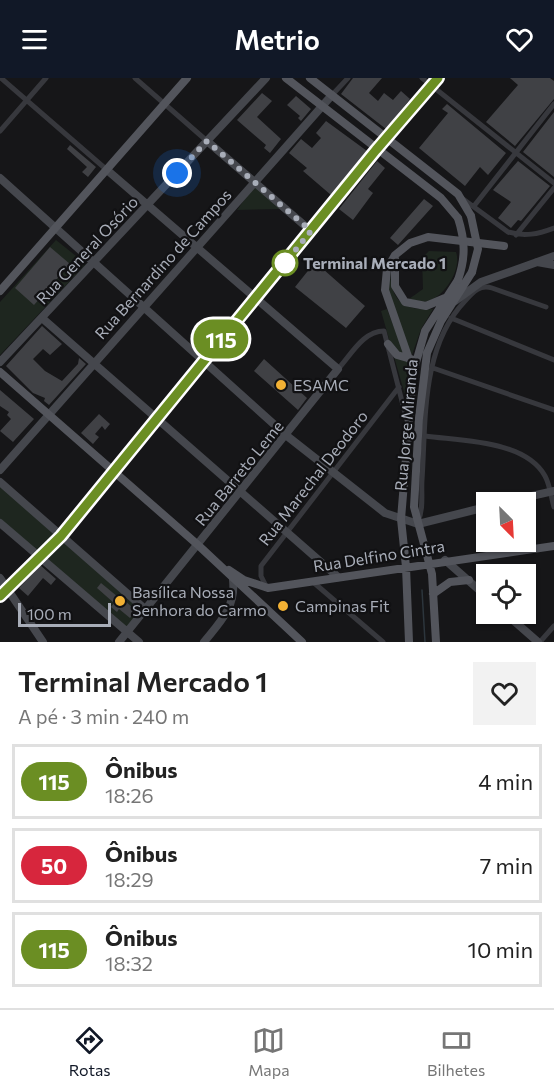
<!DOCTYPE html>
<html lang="pt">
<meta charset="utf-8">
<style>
body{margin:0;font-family:Commissioner,sans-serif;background:#f2f2f2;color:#222;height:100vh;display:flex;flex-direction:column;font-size:22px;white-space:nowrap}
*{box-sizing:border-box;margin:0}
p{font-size:20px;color:#767676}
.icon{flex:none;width:33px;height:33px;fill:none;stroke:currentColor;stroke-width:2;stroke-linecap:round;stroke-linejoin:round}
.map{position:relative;height:564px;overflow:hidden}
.sheet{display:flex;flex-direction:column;background:#fff;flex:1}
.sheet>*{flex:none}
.badge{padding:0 12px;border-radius:20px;font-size:21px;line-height:39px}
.needle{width:39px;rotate:156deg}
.controls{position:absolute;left:476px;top:414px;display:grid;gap:12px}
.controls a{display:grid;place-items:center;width:60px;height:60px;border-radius:0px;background:#fff;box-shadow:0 2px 4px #0004;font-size:30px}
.scale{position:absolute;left:18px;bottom:15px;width:93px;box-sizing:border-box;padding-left:6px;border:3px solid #a8adb8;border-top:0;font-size:16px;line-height:21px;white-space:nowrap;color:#a8adb8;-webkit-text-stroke:4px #111113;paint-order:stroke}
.you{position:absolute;width:30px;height:30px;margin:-15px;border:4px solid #fff;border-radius:50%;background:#1a73e8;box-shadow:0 0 0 9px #1a73e833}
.map>.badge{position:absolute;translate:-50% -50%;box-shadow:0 0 0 3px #fff}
.round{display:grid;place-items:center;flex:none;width:63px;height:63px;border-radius:0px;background:#f2f2f2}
.summary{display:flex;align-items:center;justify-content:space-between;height:102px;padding:0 18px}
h1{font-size:28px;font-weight:600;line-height:45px}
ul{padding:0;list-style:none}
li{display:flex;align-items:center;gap:18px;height:75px;margin:0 12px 9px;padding:0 6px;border:3px solid #e0e0e0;border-radius:0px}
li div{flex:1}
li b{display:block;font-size:22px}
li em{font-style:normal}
li .badge{min-width:66px;font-weight:700;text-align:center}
header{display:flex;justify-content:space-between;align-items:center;height:78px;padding:0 18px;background:#111827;color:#fff;font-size:27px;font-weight:600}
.tab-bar{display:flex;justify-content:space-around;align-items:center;height:84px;border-top:2px solid #e0e0e0;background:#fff;font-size:16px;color:#767676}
.tab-bar a{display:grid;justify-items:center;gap:3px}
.tab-bar .on{color:#111827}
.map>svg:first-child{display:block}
</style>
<header><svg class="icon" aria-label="menu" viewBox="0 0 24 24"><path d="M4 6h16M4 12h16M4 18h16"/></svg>Metrio<svg class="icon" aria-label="heart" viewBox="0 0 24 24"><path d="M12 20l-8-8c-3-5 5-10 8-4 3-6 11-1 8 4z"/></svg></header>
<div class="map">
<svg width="554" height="564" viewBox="0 0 554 564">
<rect width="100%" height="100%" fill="#161618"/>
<path fill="#1e261f" d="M255 107 280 131 237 132Z
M56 162 86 186 0 277V224Z
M429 173 456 174C462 191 445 218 428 223 422 225 415 222 409 221L423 211 422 180Z
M390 190C390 222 402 233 433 231L421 251 412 277C401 252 382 218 390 190Z
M387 231 406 280 411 285 407 324 381 233Z
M0 402 145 531 128 553 0 445Z"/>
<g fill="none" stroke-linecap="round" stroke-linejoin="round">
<path stroke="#2c353c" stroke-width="1.5" d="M422 512 425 564"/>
</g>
<path fill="#404145" d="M353 0H382L369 15 378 23 384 15 393 22 401 13 410 21 386 51 341 16Z
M510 0H550L554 3V21L515 68 486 44 518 7Z
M262 15 272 23 257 39 281 61 270 75 264 70 266 67 237 42Z
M296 18 311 31 301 43 298 40 300 38 287 27Z
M447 26 506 75 488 97 480 89 465 108 419 70 448 35 442 31Z
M554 34V99L523 74Z
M326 43 367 73 331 117 303 93 307 90 289 75 301 61 312 70 321 60 316 55Z
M70 67 96 89 88 99 82 94 87 89 67 71Z
M377 83 385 90 368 111 373 115 353 142 339 131Z
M518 83 550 108 521 143 518 142 511 150 498 140 511 124 493 112Z
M424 121 433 128 398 167 390 160Z
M50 169 70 186 34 227 15 210Z
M315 184 365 228 346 250 295 209Z
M42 248 62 266 50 277 43 271 33 281 45 293 62 303 78 286 79 280 86 286 49 327 44 323 45 320 33 315 6 288Z
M264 281 307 320 298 332 254 293Z
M0 312 34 341 13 364 0 353 11 341 7 337 9 334 0 328Z
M99 336 110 346 105 352 102 348 95 356 99 359 93 366 81 355Z
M40 487 56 501 51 507 43 500 28 518 19 510Z
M101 505 118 519 119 517 136 533 130 540 119 531 117 534 111 529 114 525 97 510Z"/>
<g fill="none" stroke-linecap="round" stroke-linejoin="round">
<path stroke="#37383d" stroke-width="5" d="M1 0 107 92
M135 0 207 63
M422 0 554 105
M332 17 348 0
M0 53 46 0
M463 121 508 154C525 159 538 156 554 150
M474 128 554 26
M516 157 554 110
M451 240 554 282
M433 290 554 332
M338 291C351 277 363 253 384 253L407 343
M425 358C461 363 525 362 545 398 550 407 551 419 554 429
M418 443C424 431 421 414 422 402 426 342 421 269 465 223 473 214 480 206 492 210L546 229
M313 504 383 564
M266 508 261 498V488L399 309
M540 564 554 548"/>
<path stroke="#45474d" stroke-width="8" d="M207 63 311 153
M107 92 338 291 119 564
M0 100 287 358 385 435 418 446 486 429
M537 184 554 187
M455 223 481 204 554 178
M42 240 338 499
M0 284 266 0
M0 392 332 17
M0 404 145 531
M505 424 554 413
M0 445 139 564
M445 482 486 518
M0 500 43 564
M506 536 538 564
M204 564C220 544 236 529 233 502"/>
<path stroke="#53555c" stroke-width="8" d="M286 0 441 120 458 140
M310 0 458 116 471 138
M395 181V208L405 224 426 228 445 220
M0 213 187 0
M388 266 397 277 411 281
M409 281 385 212 387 191 395 177 410 165 428 159 504 168
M0 294 198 467 302 564
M229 492 244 502 268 510 554 468
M433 516 450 504 469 502
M0 518 61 458 376 72 438 0
M409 564 406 489 401 441 413 295 425 253 458 202
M436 564 432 496 414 429 419 340 427 275 441 243 472 194"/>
<path stroke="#53555c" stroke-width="8" d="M471 138 478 171 472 194
M458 140C465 162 466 179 458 202"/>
</g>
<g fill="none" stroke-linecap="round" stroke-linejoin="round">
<g stroke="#fff" stroke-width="14">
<path id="line" d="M0 518 61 458 376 72 438 0"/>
</g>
<use href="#line" stroke="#6b8e23" stroke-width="9"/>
<path stroke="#a8adb8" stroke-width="6" stroke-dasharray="0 10.8" d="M177 95 207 63 311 153 285 185"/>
</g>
<circle fill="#fff" stroke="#6b8e23" stroke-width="3" cx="285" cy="185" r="12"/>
<g fill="#f2b134" stroke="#111113" stroke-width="2">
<circle cx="281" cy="307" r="6"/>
<circle cx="120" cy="523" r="6"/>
<circle cx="283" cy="528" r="6"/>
</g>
<g text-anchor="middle" stroke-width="4.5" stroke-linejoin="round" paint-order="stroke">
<g font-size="16" fill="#a8adb8" stroke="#111113">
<text transform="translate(87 172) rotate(-47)" y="6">Rua General Osório</text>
<text transform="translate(163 186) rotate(-48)" y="6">Rua Bernardino de Campos</text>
<text transform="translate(406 347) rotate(-85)" y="6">Rua Jorge Miranda</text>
<text transform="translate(239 395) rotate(-51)" y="6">Rua Barreto Leme</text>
<text transform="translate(313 400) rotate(-52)" y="6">Rua Marechal Deodoro</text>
<text transform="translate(379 478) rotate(-9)" y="6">Rua Delfino Cintra</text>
</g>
<g font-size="16" font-weight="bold" fill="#a8adb8" stroke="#111113" text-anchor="start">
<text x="303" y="191">Terminal Mercado 1</text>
</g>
<g font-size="16" fill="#a8adb8" stroke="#111113" text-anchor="start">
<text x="293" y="313">ESAMC</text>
<text x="132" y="520">Basílica Nossa<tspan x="132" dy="18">Senhora do Carmo</tspan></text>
<text x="295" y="534">Campinas Fit</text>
</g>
</g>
</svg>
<div class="controls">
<a><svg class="needle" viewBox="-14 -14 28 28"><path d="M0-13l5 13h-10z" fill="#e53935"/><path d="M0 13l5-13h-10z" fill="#767676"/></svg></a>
<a><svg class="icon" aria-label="locate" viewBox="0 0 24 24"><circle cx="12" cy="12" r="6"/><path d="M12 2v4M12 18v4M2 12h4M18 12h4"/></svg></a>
</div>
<div class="scale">100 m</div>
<div class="you" style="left:177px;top:95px"></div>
<b class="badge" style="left:221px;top:261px;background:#6b8e23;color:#fff">115</b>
</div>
<section class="sheet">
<div class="summary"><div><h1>Terminal Mercado 1</h1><p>A pé · 3 min · 240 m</p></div><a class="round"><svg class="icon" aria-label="heart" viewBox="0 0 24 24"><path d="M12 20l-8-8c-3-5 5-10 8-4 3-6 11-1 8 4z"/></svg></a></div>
<ul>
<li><span class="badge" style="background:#6b8e23;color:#fff">115</span><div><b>Ônibus</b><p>18:26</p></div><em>4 min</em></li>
<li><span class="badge" style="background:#d7263d;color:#fff">50</span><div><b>Ônibus</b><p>18:29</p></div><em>7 min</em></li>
<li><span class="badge" style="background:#6b8e23;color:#fff">115</span><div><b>Ônibus</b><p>18:32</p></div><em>10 min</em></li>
</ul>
</section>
<nav class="tab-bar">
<a class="on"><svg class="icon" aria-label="directions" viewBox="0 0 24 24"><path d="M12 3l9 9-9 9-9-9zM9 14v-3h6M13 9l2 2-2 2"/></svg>Rotas</a>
<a><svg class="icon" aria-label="map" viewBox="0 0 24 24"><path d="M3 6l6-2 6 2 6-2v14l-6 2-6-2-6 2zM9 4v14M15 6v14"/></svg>Mapa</a>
<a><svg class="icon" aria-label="tickets" viewBox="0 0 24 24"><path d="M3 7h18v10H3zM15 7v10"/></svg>Bilhetes</a>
</nav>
